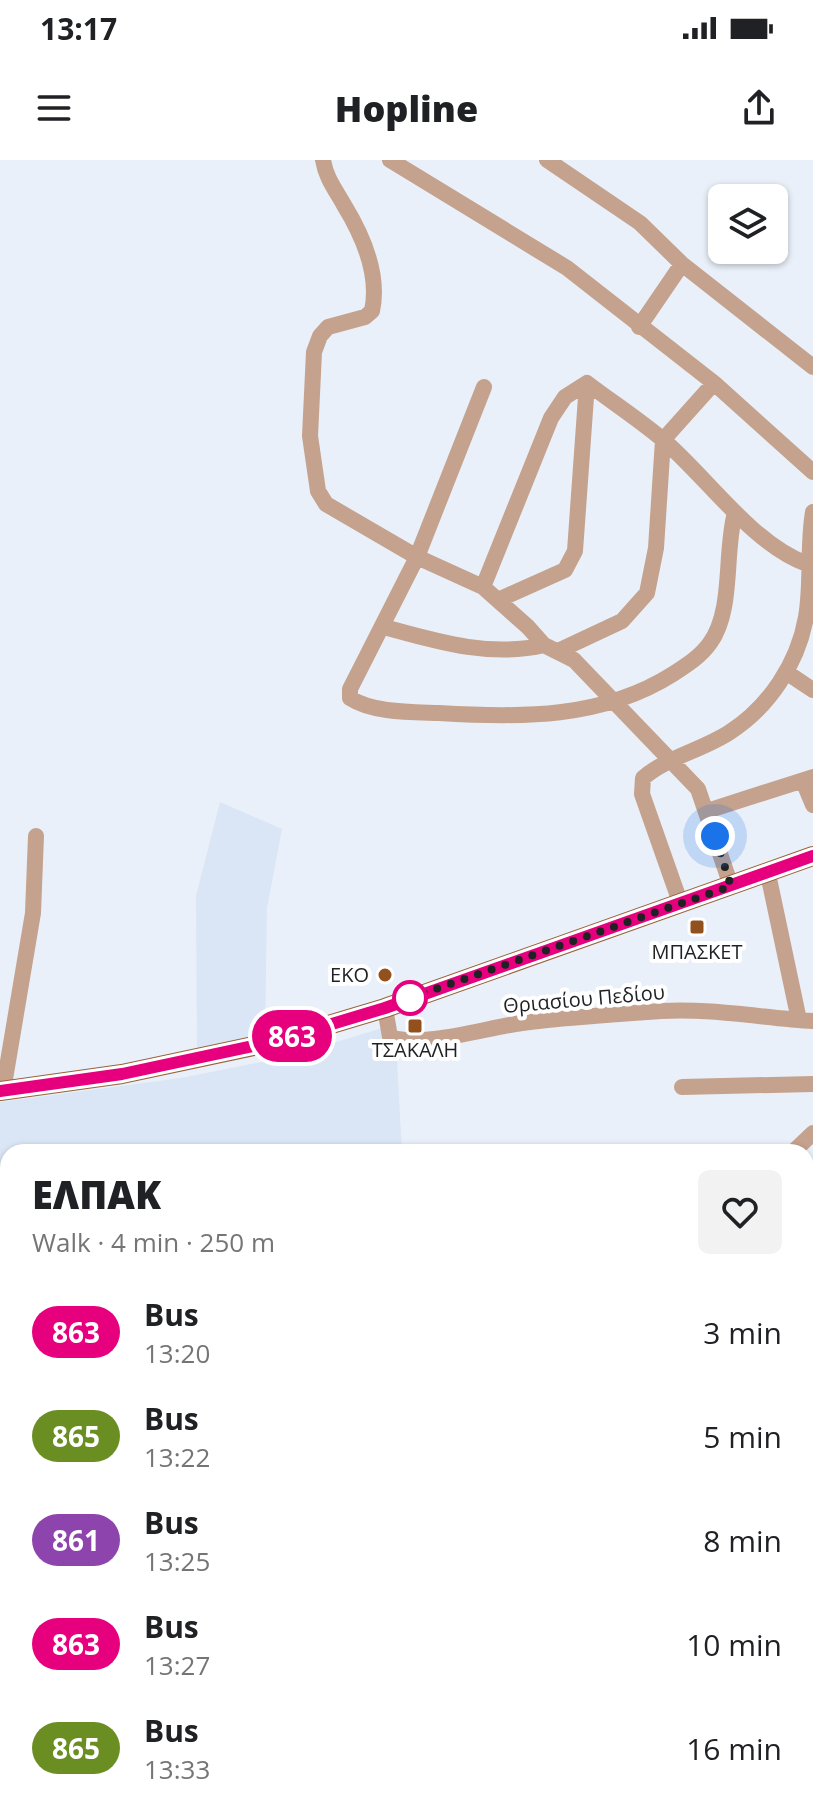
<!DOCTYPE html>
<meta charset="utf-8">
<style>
body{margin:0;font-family:"Open Sans",sans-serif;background:#f2f2f2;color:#202124;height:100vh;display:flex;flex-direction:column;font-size:30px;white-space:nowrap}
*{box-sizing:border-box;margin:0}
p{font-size:26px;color:#757577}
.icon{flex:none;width:44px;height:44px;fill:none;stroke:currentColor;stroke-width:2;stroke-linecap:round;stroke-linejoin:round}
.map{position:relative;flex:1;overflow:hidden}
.panel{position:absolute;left:0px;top:984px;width:814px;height:672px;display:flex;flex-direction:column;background:#fff;border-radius:24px 24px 0 0;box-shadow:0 2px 6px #0004}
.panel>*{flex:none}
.badge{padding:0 16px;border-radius:26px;font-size:28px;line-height:52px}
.buttons{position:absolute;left:708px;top:24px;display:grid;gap:16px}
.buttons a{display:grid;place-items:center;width:80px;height:80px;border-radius:12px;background:#fff;box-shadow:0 2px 6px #0004;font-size:40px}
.you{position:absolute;width:40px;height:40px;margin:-20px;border:6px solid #fff;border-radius:50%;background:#1a73e8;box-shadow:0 0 0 12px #1a73e833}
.map>.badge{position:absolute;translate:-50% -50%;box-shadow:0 0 0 4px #fff}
.round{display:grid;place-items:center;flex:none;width:84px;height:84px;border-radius:12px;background:#f2f2f2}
.headline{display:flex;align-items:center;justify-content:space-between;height:136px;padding:0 32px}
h1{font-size:38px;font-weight:800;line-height:60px}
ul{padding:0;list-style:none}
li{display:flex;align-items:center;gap:24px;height:104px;padding:0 32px}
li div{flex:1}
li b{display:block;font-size:30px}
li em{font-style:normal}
li .badge{min-width:88px;font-weight:700;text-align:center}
.status{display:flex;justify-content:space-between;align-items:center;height:56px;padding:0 40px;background:#fff;direction:ltr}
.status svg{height:22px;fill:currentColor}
header{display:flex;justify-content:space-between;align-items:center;height:104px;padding:0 32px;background:#fff;font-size:36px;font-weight:800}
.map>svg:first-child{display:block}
</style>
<div class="status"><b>13:17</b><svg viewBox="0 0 49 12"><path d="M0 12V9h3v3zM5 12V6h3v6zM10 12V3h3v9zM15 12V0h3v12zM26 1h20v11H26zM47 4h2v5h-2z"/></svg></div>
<header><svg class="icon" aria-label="menu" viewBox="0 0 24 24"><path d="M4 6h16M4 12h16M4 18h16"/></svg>Hopline<svg class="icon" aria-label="share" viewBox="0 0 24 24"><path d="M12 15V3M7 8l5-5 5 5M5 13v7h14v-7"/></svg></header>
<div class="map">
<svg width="813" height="1656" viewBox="0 0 813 1656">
<rect width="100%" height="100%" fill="#e9f0f9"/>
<path fill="#dae6f5" d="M220 642 282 669 267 748 265 876 197 890 196 736Z
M395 864 402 992H8V1471L0 1472V942L181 918 291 896Z
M806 1045 813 1047V1656H719L723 1648H806Z
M64 1648H312L322 1656H66Z
M386 1648H625L621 1656H398Z"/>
<path fill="#61676e" d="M145 1648H285L295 1656H126Z"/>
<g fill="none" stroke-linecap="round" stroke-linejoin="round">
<path stroke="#c4a28d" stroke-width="16" d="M323 0C326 18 335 29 344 45 363 76 380 114 372 151L365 157 328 167 320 176 314 192 310 276 318 331 326 344 417 397 483 427 528 467 544 485 574 500 698 629 731 726
M390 0 567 108 714 223 813 312
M547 0 640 63 682 104 813 207
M639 167 682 104
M484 227 417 397 350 529V538C373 553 411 552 439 553 520 558 602 559 673 514 687 505 701 496 710 483 734 450 724 392 735 353
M483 427 551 258 565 237 587 223C612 242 638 259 662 279 706 316 752 384 807 404
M498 440 565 410 575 391 587 223
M384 467C435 481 490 498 544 485
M558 491 622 461 647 433 656 388 663 280 714 223
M786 512 813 530
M803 621 813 645
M707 651 813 617
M768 714 799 860
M680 742 642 634 643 618C667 597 703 590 730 572 769 547 798 503 806 457 812 423 807 387 813 352
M385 848 390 877C423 888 485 868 522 863 568 857 615 854 661 851 712 848 763 858 813 861
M682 927 813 924
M3 931 33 753 36 676
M793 992 813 973
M319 1648 330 1656"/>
<path stroke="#9a6138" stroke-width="20" d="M0 931 122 914 272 882 385 848 813 696
M0 1532 8 1545
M8 1561 4 1577 8 1591
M0 1616 8 1633
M14 1648 18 1656
M33 1648 36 1656"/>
</g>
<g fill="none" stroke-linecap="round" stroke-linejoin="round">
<g stroke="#fff" stroke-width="18">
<path id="line" d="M0 931 122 914 272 882 385 848 813 696"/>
</g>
<use href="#line" stroke="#e6007e" stroke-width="12"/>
<path stroke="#1f2124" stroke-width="8" stroke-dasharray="0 14.4" d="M410 838 731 726 715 676"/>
</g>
<g fill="#92501d" stroke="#fff" stroke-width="3">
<rect x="689" y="759" width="16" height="16" rx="4"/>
<circle cx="385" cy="815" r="8"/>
<rect x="407" y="858" width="16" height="16" rx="4"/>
</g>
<circle fill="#fff" stroke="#e6007e" stroke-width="4" cx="410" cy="838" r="16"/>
<g text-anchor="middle" stroke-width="8" stroke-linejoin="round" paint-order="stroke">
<g font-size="20" fill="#1f2124" stroke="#fff">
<text x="697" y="799">ΜΠΑΣΚΕΤ</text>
<text x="369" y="822" text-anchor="end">EKO</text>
<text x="415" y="897">ΤΣΑΚΑΛΗ</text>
</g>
<g font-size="20" fill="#1f2124" stroke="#fff">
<text transform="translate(584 839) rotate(-5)" y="7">Θριασίου Πεδίου</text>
</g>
</g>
</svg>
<div class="buttons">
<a><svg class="icon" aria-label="layers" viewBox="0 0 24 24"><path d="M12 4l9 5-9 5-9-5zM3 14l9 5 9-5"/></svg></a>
</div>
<div class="you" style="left:715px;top:676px"></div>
<b class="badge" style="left:292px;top:876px;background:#e6007e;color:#fff">863</b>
<section class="panel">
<div class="headline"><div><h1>ΕΛΠΑΚ</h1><p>Walk · 4 min · 250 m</p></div><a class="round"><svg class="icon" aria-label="heart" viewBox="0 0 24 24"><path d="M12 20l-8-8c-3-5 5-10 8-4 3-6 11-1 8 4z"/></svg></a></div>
<ul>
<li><span class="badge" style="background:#e6007e;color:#fff">863</span><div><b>Bus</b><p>13:20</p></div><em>3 min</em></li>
<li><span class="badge" style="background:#6b8e23;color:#fff">865</span><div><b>Bus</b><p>13:22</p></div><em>5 min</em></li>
<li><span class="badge" style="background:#8e44ad;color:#fff">861</span><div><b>Bus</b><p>13:25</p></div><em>8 min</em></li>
<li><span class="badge" style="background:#e6007e;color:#fff">863</span><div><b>Bus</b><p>13:27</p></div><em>10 min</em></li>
<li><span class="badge" style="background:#6b8e23;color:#fff">865</span><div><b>Bus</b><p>13:33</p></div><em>16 min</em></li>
</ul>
</section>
</div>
